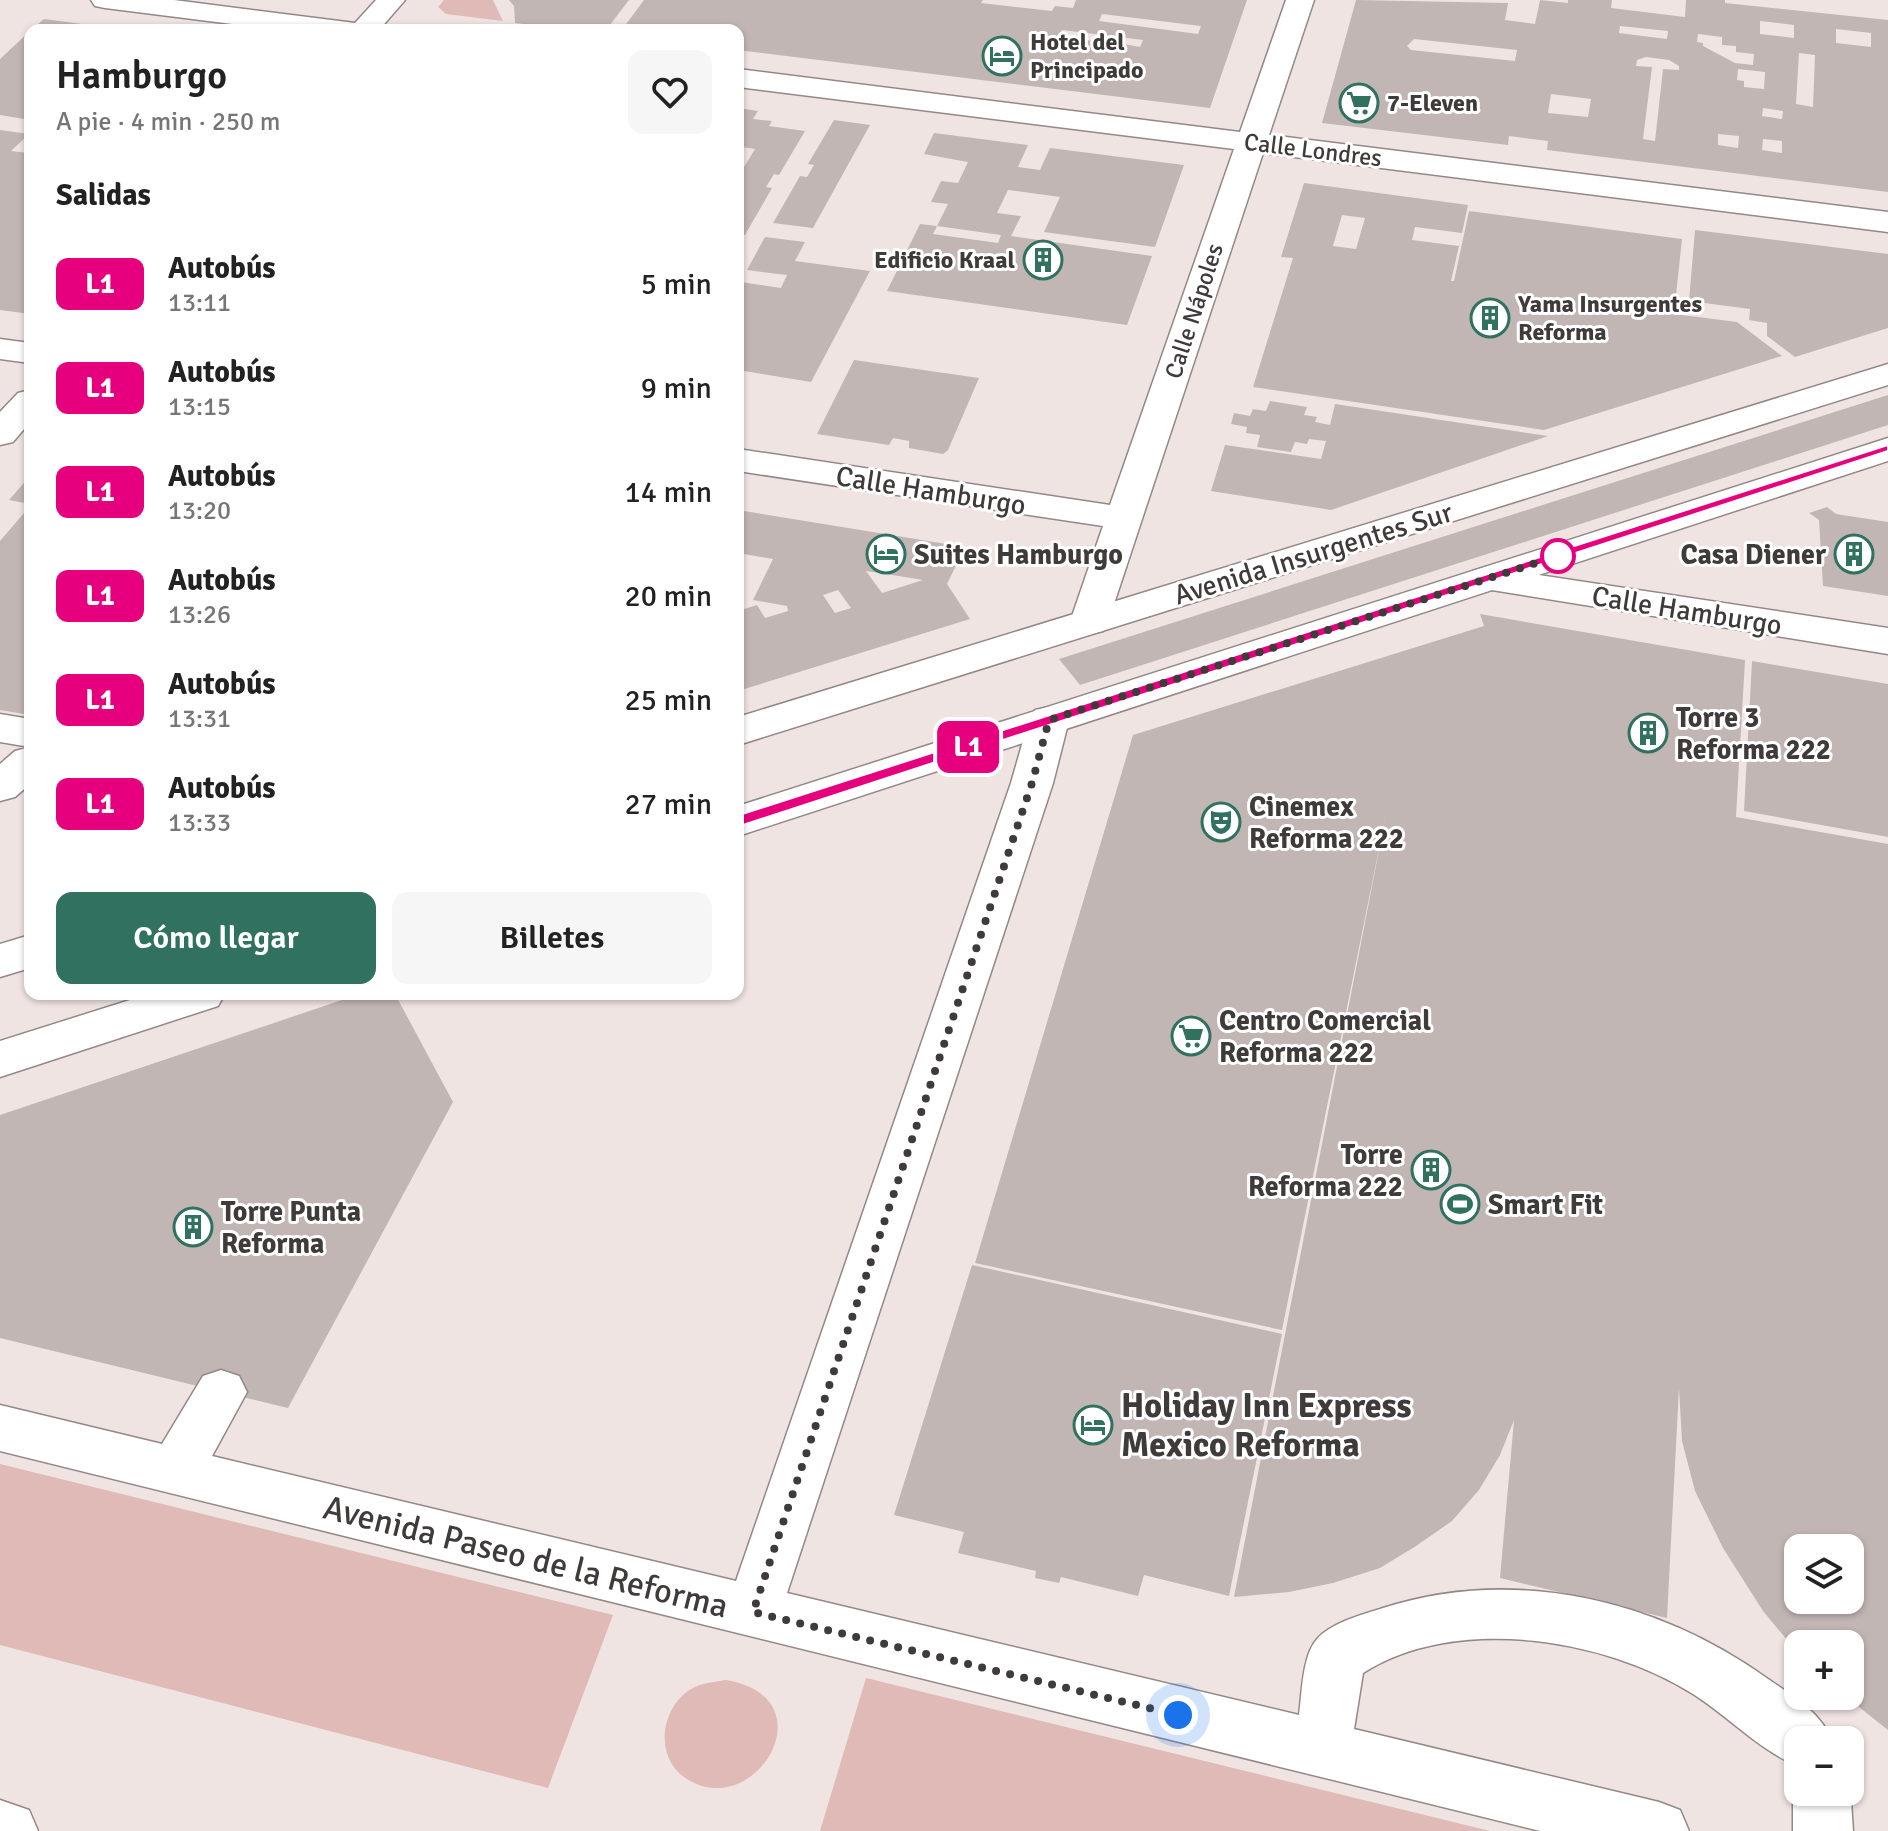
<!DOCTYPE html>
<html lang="es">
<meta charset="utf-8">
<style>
body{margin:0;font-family:Signika,sans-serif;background:#f6f6f6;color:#222;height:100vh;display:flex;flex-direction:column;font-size:30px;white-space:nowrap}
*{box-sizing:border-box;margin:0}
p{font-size:26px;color:#767676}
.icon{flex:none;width:44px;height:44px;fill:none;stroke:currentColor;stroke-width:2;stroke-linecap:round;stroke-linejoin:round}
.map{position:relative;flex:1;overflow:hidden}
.drawer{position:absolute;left:24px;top:24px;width:720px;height:976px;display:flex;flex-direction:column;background:#fff;border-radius:16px;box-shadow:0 2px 6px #0004}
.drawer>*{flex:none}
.badge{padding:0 16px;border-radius:12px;font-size:28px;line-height:52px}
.buttons{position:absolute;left:1784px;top:1534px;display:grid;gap:16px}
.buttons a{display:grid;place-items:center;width:80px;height:80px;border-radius:16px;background:#fff;box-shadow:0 2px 6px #0004;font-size:40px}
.you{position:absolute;width:40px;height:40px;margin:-20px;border:6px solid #fff;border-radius:50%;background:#1a73e8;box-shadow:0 0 0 12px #1a73e833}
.map>.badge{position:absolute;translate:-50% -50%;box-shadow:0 0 0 4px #fff}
h2{padding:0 32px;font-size:30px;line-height:72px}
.round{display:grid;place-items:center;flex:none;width:84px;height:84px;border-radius:16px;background:#f6f6f6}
.overview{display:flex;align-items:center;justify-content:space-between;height:136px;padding:0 32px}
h1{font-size:38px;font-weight:600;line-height:60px}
.button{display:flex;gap:16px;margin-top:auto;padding:16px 32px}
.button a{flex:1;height:92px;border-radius:16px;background:#31715f;color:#fff;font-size:32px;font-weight:600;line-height:92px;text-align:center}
.button a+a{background:#f6f6f6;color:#222}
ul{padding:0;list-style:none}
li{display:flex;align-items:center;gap:24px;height:104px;padding:0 32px}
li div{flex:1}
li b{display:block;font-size:30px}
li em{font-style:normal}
li .badge{min-width:88px;font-weight:700;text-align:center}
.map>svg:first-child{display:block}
</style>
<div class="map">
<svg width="1888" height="1831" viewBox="0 0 1888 1831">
<rect width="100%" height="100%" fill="#f0e4e3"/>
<path fill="#e0bab7" d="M444 0H493L503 21 446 14 438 7Z
M0 1464 613 1615 548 1788 0 1645Z
M866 1678 1490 1831H820Z
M726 1680C834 1698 750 1831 680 1774 655 1751 662 1707 691 1689 701 1683 714 1682 726 1680Z"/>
<path fill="#c2b6b5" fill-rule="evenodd" d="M509 0H629L610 25 624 27 644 0H983L981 3 1052 11 1055 6 1073 8 1076 0H1247L1210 108 738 50V30H573L515 23 514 6ZM1102 14 1201 26 1198 34 1099 21ZM1062 30 1143 40 1140 47 1129 45 1059 37Z
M1356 0 1508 3 1505 20 1535 24 1540 0 1568 3V0H1612L1611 8 1685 17 1686 0H1725V3L1888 20V192L1547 150 1548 141 1509 136 1508 145 1322 123ZM1760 21 1794 25V38L1760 34ZM1620 26 1668 31 1667 39 1619 33ZM1836 29 1871 33V47L1836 43ZM1698 34 1722 37V45L1736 46V52L1754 54 1753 65 1735 63 1703 46V43L1697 42ZM1414 39 1517 50 1515 61 1411 50 1407 46ZM1799 53 1815 55 1813 107 1796 104ZM1646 57 1669 60 1679 66V70L1663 69 1655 141 1643 139 1652 67 1636 66 1637 60ZM1738 69 1765 72 1764 89 1744 87V81L1737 80ZM1551 94 1591 99 1588 117 1548 113ZM1763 108 1783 111 1782 119 1762 116ZM1718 134 1739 136 1738 148 1718 145ZM1763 139 1782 141V153L1762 150Z
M44 19 112 28V30H31Z
M30 31V120L0 115V59Z
M738 108 758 111 753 119 772 121 769 126 805 131 779 175 774 174 766 187 772 188 745 235 738 234V177L755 149 742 147 738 153Z
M834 120 870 125 813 228 773 223 800 176 807 177 814 165 808 164Z
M0 130 29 134 11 151 30 153V314L0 310Z
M934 133 1028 145 1018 167 1040 170 1050 148 1184 165 1155 247 1044 232 1060 197 1008 190 997 213 1021 216 1011 236 1152 256 1127 325 887 291 920 224 937 226 948 204 931 202 941 181 958 183 968 162 924 154ZM937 226 1001 235 998 243 933 234ZM1032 264 1051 267 1047 276 1028 273Z
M1304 183 1468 205 1462 233 1415 227 1412 240 1459 246 1451 281H1454L1469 211 1682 239 1674 314 1737 322 1782 356 1544 430 1253 387 1293 258 1281 257ZM1342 215 1365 218 1356 249 1333 246Z
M1695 230 1888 254V328L1795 357 1767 336V323L1749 320 1750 309 1689 301Z
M765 237 805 242 795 261 870 271 811 382 738 370V288L741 282 781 288 787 275 747 270Z
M854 360 979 378 948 450 943 454 909 448V441L893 438 889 445 817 434Z
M1888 395V425L1080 685 1059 659Z
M1270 401 1307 407 1304 415 1317 417 1315 422 1330 425 1335 404 1548 436 1331 510 1211 491 1225 445 1321 459 1326 441 1309 439 1307 444 1295 442 1291 452 1257 447 1260 435 1246 433 1247 427 1231 424 1234 413 1250 416 1253 409 1266 411Z
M30 476V504L9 500Z
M30 506V715L0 710V541Z
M1827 507 1836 514 1888 522V596L1823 586 1819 520 1809 513Z
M738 510 965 547 947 584 970 619 738 691V611L757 605 765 618 788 611 787 606 753 600 773 559 738 553ZM866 571 886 574 923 580 882 593ZM838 590 851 608 835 613 823 595Z
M1480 614 1745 660 1736 817 1888 844V1730L1845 1696H1850V1644H1798V1653L1763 1611 1723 1548 1695 1491 1682 1441 1679 1388 1667 1618 1500 1578 1514 1420 1500 1455 1479 1490 1452 1521 1416 1546 1380 1568 1333 1583 1289 1592 1234 1597 1387 809 1282 1330 975 1263 1133 735 1484 626ZM1798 1548H1850V1600H1798Z
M1752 661 1888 684V837L1744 811Z
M360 994H395L453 1102 288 1408 0 1338V1115Z
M972 1265 1282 1334 1229 1596 1144 1575 1138 1596 1061 1577 1059 1583 1035 1578 1036 1571 958 1553 964 1532 894 1515Z"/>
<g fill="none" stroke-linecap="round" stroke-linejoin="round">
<g stroke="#938888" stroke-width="3">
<path id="minor" d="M91 0H174L355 23 376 0H405L379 30H280L105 8 95 6Z
M1286 0H1314L1269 135 1888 212V232L1263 153 1108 622 1103 631 1089 634 1075 631 1070 622 1103 526 738 471V449L1110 505 1234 149 738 87V69L1240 132Z
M0 339 30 343V363L0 359Z
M30 390V422L13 442 0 445V412L18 393Z
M1486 567 1888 628V654L1473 587 1467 579 1473 571Z
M1049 707 1063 710 1069 720 1053 783 787 1593 1299 1715C1302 1694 1302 1656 1317 1639 1331 1623 1363 1614 1383 1608 1514 1566 1657 1599 1768 1679 1793 1696 1820 1712 1832 1740H1798V1766C1760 1751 1728 1716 1693 1694 1605 1638 1455 1614 1363 1673L1354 1729 1659 1802 1680 1810 1689 1831H1540L0 1451V1405L162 1444 203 1376 221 1370 239 1376 247 1392 212 1456 736 1581 1011 783 1029 720 1035 710Z
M0 714 30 719V747L0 742Z
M30 747V784L15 797 0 801V764L15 751Z
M1798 1781V1792H1850V1786L1853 1831H1793V1792Z"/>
</g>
<g stroke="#938888" stroke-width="3">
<path id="major" d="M1888 364V385L738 745V717Z
M1888 438V461L738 836V806Z
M30 935V968L0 977V944Z
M149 994H225L218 1006 0 1077V1041Z
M0 1800 29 1810 38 1831H0Z"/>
</g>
<use href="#minor" fill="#fff" fill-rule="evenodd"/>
<use href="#major" fill="#fff" fill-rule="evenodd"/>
</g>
<path fill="#e6007e" stroke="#fff" stroke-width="2" d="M1888 445V451L743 825H733L730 821 733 817Z"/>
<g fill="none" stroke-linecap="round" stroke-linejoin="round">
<path stroke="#403b3b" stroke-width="8" stroke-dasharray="0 14.4" d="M1178 1715 753 1612 1032 783 1049 720 1558 556"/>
</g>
<defs>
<g id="hotel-ring" transform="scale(2)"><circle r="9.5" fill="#fff" stroke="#31715f" stroke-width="1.5"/><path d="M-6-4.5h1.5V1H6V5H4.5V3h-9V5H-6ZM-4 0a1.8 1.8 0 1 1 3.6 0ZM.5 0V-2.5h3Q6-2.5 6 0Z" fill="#31715f"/></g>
<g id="supermarket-ring" transform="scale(2)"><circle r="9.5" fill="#fff" stroke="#31715f" stroke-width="1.5"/><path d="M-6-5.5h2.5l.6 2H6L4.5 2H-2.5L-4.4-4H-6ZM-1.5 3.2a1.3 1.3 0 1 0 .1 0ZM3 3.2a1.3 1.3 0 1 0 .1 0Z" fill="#31715f"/></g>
<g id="building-ring" transform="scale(2)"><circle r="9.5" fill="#fff" stroke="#31715f" stroke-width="1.5"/><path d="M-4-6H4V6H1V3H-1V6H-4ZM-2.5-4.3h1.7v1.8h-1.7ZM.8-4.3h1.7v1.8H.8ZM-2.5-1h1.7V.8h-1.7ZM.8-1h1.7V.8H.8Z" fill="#31715f"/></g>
<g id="theatre-ring" transform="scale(2)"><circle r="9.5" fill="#fff" stroke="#31715f" stroke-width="1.5"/><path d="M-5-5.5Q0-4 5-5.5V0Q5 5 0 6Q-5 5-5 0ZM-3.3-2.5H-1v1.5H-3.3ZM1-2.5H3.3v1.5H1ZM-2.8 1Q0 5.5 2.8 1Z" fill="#31715f"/></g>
<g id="stadium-ring" transform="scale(2)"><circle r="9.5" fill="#fff" stroke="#31715f" stroke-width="1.5"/><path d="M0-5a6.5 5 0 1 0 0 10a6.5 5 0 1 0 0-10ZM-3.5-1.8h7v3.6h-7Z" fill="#31715f"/></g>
</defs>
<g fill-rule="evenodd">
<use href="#hotel-ring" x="1002" y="56"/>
<use href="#supermarket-ring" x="1359" y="103"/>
<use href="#building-ring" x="1043" y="260"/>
<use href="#building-ring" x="1490" y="318"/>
<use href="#hotel-ring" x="886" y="554"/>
<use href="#building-ring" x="1854" y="554"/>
<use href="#building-ring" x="1648" y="733"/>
<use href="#theatre-ring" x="1221" y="822"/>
<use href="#supermarket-ring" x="1191" y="1036"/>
<use href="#building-ring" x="1431" y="1170"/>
<use href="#stadium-ring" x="1460" y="1204"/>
<use href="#building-ring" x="193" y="1227"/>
<use href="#hotel-ring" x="1093" y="1425"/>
</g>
<circle fill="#fff" stroke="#e6007e" stroke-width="4" cx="1558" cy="556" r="16"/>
<g text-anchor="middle" stroke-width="6" stroke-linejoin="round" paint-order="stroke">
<g font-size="24" font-weight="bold" fill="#403b3b" stroke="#fff" text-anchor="start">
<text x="1030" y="50">Hotel del<tspan x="1030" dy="28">Principado</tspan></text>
<text x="1387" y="111">7-Eleven</text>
<text x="1015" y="268" text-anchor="end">Edificio Kraal</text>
<text x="1518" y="312">Yama Insurgentes<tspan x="1518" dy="28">Reforma</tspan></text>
</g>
<g font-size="24" fill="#403b3b" stroke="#fff">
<text transform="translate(1313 150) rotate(7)" y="8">Calle Londres</text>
<text transform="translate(1194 311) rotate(-72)" y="8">Calle Nápoles</text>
</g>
<g font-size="28" fill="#403b3b" stroke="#fff">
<text transform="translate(931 490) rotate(9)" y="10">Calle Hamburgo</text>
<text transform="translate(1313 553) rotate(-17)" y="10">Avenida Insurgentes Sur</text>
<text transform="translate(1687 610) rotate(9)" y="10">Calle Hamburgo</text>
</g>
<g font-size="28" font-weight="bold" fill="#403b3b" stroke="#fff" text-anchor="start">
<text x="914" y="564">Suites Hamburgo</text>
<text x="1826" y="564" text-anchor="end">Casa Diener</text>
<text x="1676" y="727">Torre 3<tspan x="1676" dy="32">Reforma 222</tspan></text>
<text x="1249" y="816">Cinemex<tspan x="1249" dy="32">Reforma 222</tspan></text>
<text x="1219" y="1030">Centro Comercial<tspan x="1219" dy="32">Reforma 222</tspan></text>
<text x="1403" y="1164" text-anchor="end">Torre<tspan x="1403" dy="32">Reforma 222</tspan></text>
<text x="1488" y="1214">Smart Fit</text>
<text x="221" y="1221">Torre Punta<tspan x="221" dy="32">Reforma</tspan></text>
</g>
<g font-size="34" font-weight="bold" fill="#403b3b" stroke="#fff" text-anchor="start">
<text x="1121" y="1417">Holiday Inn Express<tspan x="1121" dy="39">Mexico Reforma</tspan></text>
</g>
<g font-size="34" fill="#403b3b" stroke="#fff">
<text transform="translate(526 1556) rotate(14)" y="12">Avenida Paseo de la Reforma</text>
</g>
</g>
</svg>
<div class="buttons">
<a><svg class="icon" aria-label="layers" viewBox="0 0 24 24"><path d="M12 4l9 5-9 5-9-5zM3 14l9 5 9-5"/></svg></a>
<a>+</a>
<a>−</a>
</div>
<div class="you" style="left:1178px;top:1715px"></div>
<b class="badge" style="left:968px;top:747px;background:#e6007e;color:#fff">L1</b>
<section class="drawer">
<div class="overview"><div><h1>Hamburgo</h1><p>A pie · 4 min · 250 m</p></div><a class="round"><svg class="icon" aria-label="heart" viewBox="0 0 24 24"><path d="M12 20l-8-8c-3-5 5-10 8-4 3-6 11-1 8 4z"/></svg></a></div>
<h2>Salidas</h2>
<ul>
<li><span class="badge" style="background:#e6007e;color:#fff">L1</span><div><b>Autobús</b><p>13:11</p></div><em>5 min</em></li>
<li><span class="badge" style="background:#e6007e;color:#fff">L1</span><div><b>Autobús</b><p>13:15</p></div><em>9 min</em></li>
<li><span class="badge" style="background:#e6007e;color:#fff">L1</span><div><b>Autobús</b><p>13:20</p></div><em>14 min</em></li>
<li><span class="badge" style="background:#e6007e;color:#fff">L1</span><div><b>Autobús</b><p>13:26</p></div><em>20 min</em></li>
<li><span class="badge" style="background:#e6007e;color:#fff">L1</span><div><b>Autobús</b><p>13:31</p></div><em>25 min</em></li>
<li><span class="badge" style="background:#e6007e;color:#fff">L1</span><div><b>Autobús</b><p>13:33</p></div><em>27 min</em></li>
</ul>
<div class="button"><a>Cómo llegar</a><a>Billetes</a></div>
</section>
</div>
